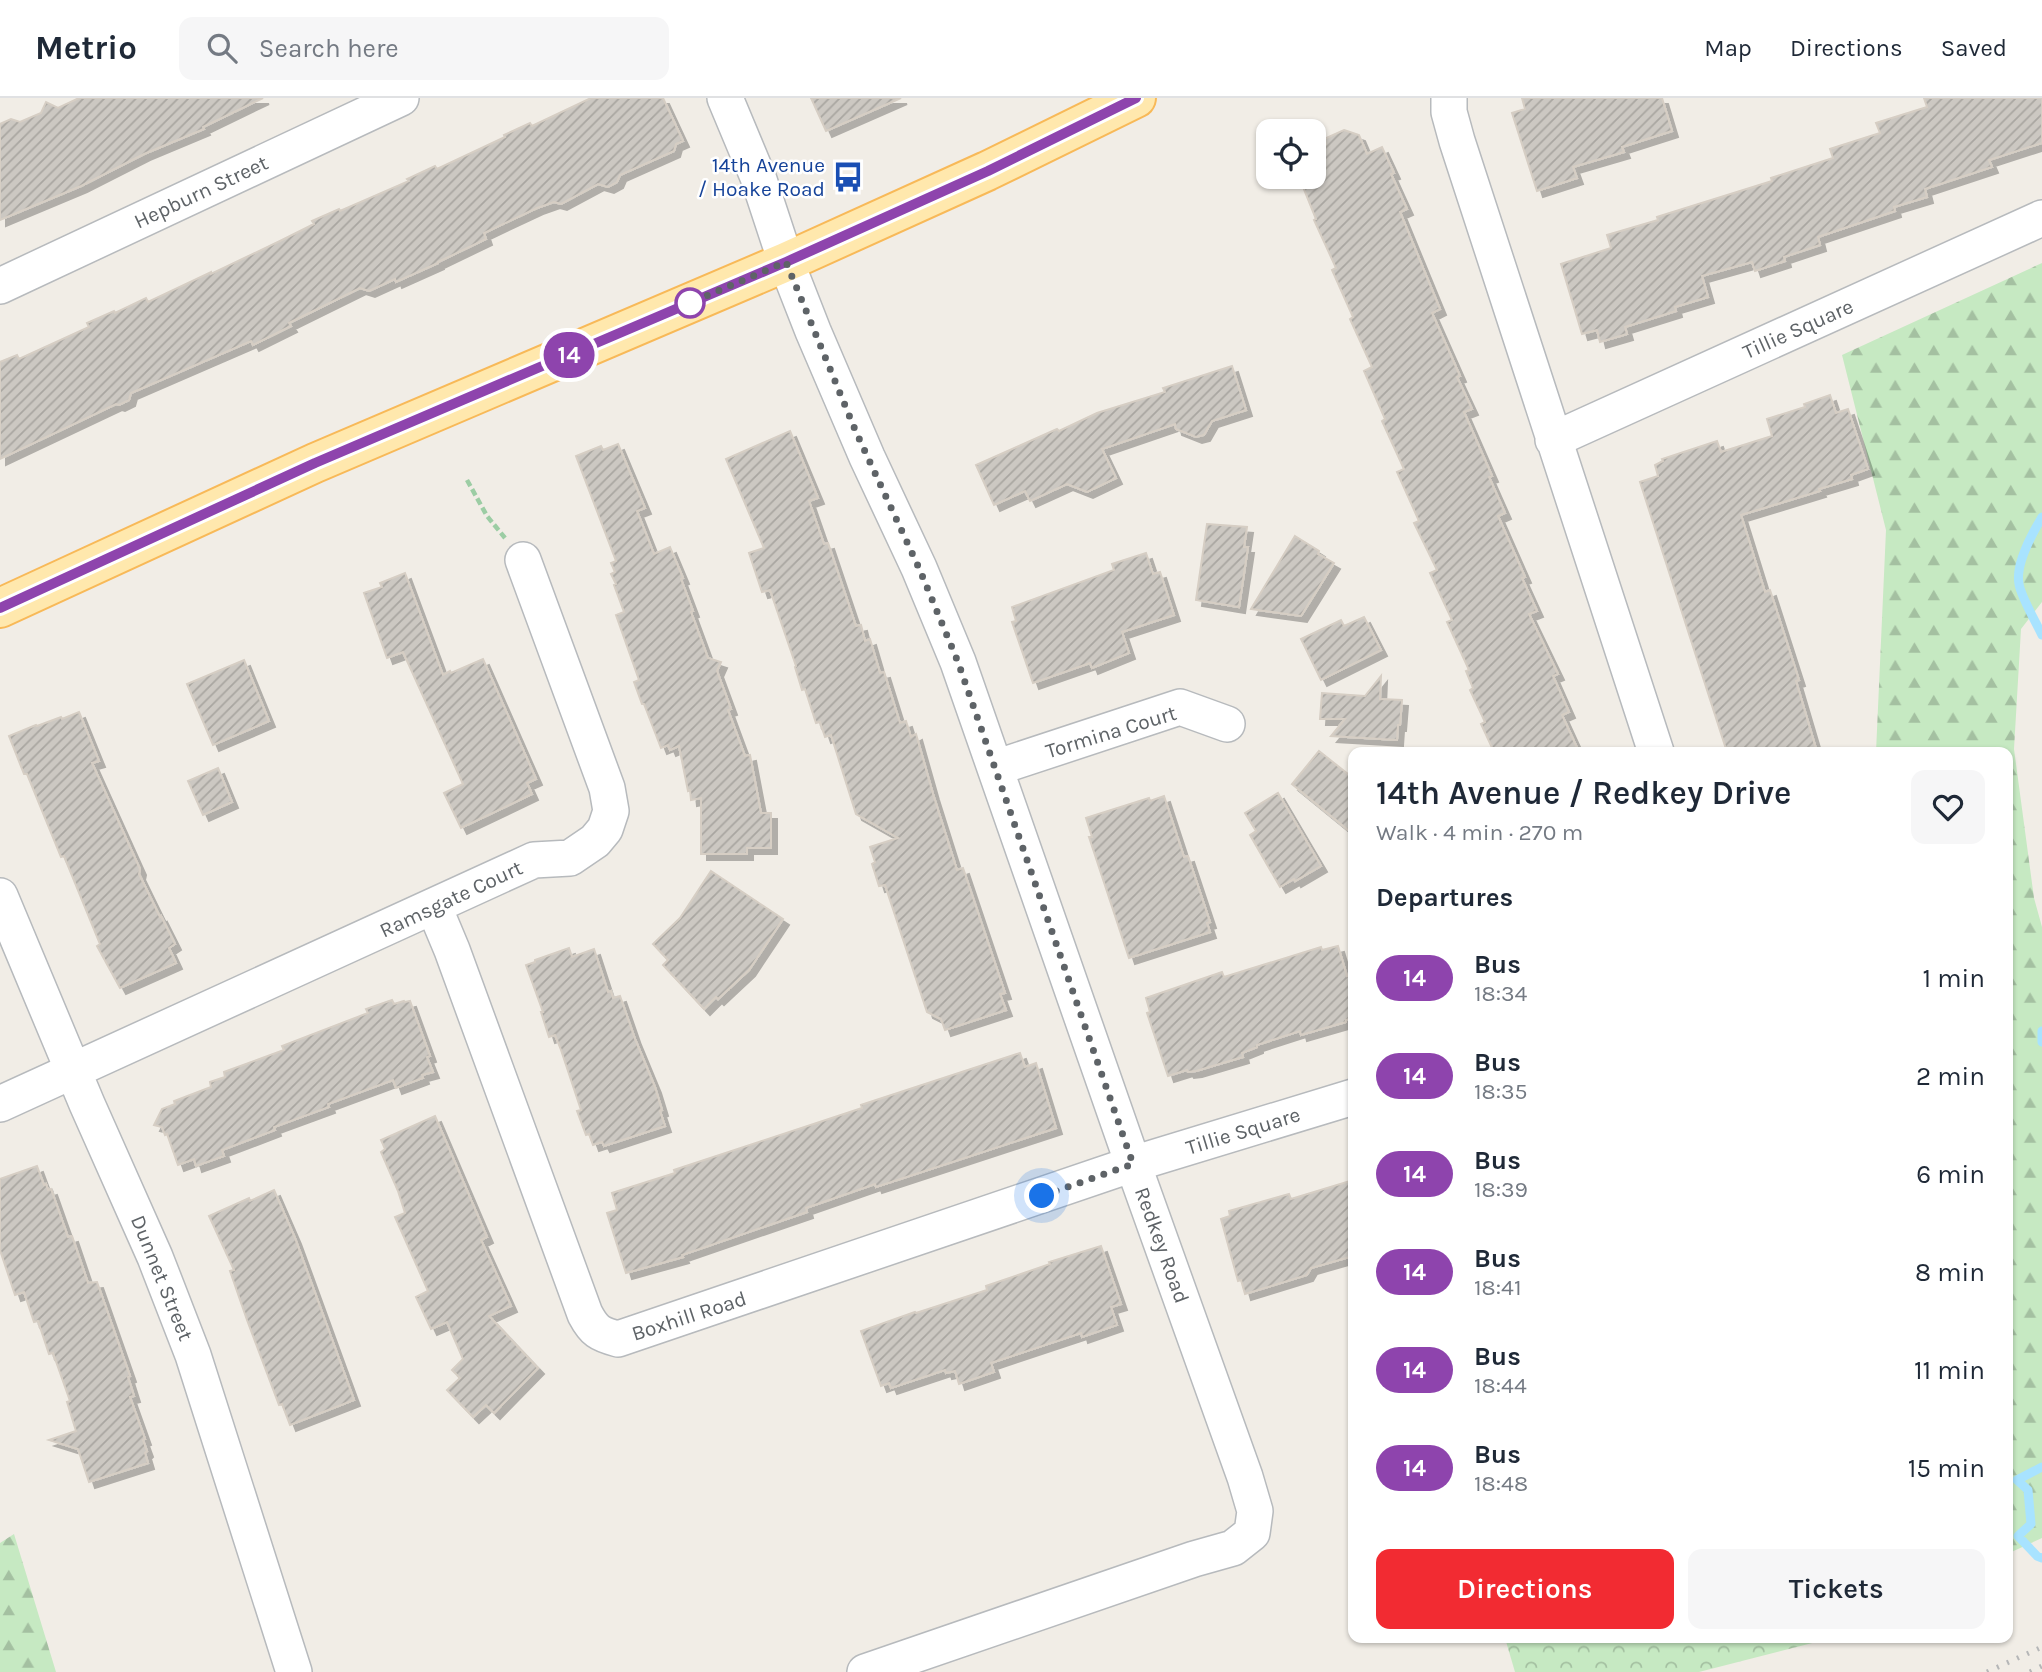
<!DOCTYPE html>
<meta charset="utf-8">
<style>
body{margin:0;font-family:Karla,sans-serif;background:#f6f6f7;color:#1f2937;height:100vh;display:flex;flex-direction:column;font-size:26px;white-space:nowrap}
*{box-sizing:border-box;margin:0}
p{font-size:23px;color:#747a83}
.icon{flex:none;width:38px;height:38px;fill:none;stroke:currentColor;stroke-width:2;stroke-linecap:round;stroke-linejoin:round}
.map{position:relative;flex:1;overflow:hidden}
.details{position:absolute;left:1348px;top:649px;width:665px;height:896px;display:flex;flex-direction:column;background:#fff;border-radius:14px;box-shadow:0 2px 5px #0004}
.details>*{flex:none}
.badge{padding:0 14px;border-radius:23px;font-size:24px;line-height:46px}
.fabs{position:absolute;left:1256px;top:21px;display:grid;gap:14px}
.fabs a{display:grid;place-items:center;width:70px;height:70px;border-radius:14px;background:#fff;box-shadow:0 2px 5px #0004;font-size:35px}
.you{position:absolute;width:35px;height:35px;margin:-18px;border:5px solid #fff;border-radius:50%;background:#1a73e8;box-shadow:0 0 0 10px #1a73e833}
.map>.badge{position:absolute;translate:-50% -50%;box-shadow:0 0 0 4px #fff}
h2{padding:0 28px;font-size:26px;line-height:63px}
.round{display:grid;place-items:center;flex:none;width:74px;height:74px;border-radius:14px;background:#f6f6f7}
.headline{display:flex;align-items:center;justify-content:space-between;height:119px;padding:0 28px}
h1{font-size:33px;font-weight:600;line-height:52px}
.primary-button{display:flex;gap:14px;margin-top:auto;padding:14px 28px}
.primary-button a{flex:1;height:80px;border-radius:14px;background:#f22b32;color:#fff;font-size:28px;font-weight:600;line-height:80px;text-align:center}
.primary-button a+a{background:#f6f6f7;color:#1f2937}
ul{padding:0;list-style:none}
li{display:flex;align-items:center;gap:21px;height:98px;padding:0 28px}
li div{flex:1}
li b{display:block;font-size:26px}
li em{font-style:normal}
li .badge{min-width:77px;font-weight:700;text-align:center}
header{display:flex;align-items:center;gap:42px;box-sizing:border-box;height:98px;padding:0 35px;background:#fff;border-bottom:2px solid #e0e1e3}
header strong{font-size:33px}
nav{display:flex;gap:38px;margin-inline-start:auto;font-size:24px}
.search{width:490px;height:63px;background:#f6f6f7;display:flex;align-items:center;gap:18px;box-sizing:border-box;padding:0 24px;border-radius:14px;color:#747a83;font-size:26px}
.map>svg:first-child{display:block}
</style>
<header>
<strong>Metrio</strong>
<div class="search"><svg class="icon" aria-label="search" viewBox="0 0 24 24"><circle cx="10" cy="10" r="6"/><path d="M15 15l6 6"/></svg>Search here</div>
<nav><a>Map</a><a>Directions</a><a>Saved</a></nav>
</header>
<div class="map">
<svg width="2042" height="1574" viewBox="0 0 2042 1574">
<defs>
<pattern id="forest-firs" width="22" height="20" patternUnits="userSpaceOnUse" patternTransform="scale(1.75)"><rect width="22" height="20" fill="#c6e9c2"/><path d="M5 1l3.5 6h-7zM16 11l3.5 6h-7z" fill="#a4c0a1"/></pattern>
<pattern id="park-crowns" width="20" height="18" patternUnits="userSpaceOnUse" patternTransform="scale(1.75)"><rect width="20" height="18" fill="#c6e9c2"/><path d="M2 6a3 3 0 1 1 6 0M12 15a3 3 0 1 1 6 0" fill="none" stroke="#a4c0a1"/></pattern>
<pattern id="building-hatch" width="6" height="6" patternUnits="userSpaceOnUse" patternTransform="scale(1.75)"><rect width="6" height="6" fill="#ccc8c2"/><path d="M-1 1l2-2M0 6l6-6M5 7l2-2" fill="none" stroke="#a9a6a1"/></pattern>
<filter id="shadow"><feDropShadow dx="6" dy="6" stdDeviation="0" flood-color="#0004"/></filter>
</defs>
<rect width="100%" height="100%" fill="#f1ede6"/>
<path fill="url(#forest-firs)" d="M2042 165V504L2021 531 2014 651 2034 800 2042 829V1440L2007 1456V654H1876L1886 432 1842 257Z
M14 1436 56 1574H0V1445Z"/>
<path fill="url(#park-crowns)" d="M1505 1540H1832L1699 1574H1515Z"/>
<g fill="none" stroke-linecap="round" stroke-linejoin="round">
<path stroke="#a8e3ff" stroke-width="9" d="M2042 419C2032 436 2015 466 2019 486 2021 499 2036 524 2042 537
M2042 933V944
M2042 1369 2017 1382 2028 1392 2031 1426 2018 1438 2037 1458 2042 1460"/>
</g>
<path fill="url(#building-hatch)" stroke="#d6cec4" stroke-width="2" filter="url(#shadow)" d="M79 0H263L203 29 204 31 144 56 81 88 0 122V26L11 21 20 24 41 15 46 4 58 10Z
M591 0H663L683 43 676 46 674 53 620 77 617 84 608 89 598 86 561 106 554 104 537 110 484 135 486 141 438 164V165L396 184 395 181 369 193 360 190 289 225 291 228 253 247 251 243 131 295 129 302 119 307 116 306 0 361V264L17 257 19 261 89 229 87 225 114 213 115 215 146 200 148 204 211 174V176L282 142 314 126 312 123 339 111 340 113 409 83 407 81 435 68 437 71 505 39 504 37 530 25 532 28Z
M811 0H901L826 33Z
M1522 0H1662L1672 33 1622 49 1624 54 1573 69 1577 80 1537 93 1512 15 1525 11Z
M1924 0H2042V45L1989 62 1992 69 1925 91 1927 99 1894 109 1895 113 1818 139 1820 147 1784 159 1785 163 1755 173 1752 164 1702 178 1708 199 1675 209 1676 213 1625 229 1627 236 1600 244 1597 232 1582 236 1561 166 1611 150 1607 137 1658 122 1657 119 1772 83 1771 80 1833 60 1830 51 1880 35 1876 25 1927 9Z
M1344 32 1359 37 1367 56 1382 49 1394 75 1391 76 1407 111 1400 114 1440 211 1432 215 1460 278 1457 279 1472 311 1464 314 1492 378 1489 379 1505 415 1498 418 1525 479 1522 480 1537 513 1529 516 1558 576 1553 578 1569 614 1562 617 1579 654H1494L1481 626 1485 624 1470 592 1473 590 1466 573 1469 572 1447 524 1452 522 1430 475 1437 472 1414 425 1419 423 1397 374 1404 371 1382 323 1385 321 1364 273 1372 269 1350 221 1353 219 1332 172 1336 170 1314 122 1316 121 1299 79H1314V52L1326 46 1324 41Z
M1232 268 1246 312 1212 323 1204 337 1196 339 1176 331 1175 326 1102 351 1116 380 1087 394 1067 386 1030 403 1025 393 994 407 976 367 1057 331 1059 333 1097 315 1165 294 1163 290Z
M1830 297 1836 315 1848 311 1868 371 1851 377 1852 381 1819 391 1820 393 1741 417 1765 494 1770 492 1799 582 1796 583 1817 654H1727L1640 384 1658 378 1655 367 1663 363 1662 361 1717 343 1721 354 1772 338 1767 321 1805 309 1804 306Z
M790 333 818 400 809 403 824 446 828 445 856 528 861 527 865 543 870 541 880 575 884 574 900 625 906 623 911 639 916 636 933 696 957 772 963 770 1005 895 1000 896 1006 912 945 932 941 921 927 914 885 787 879 788 872 766 875 764 870 749 898 740 856 716 831 637 825 639 820 624 816 625 805 591 802 592 795 569 796 568 770 492 762 494 749 455 764 450 726 361Z
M618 346 645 410 637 413 654 456 670 449 683 480 681 481 693 513 691 514 708 560 721 564 717 573 731 611 728 612 745 658 750 657 761 715H771V750H747V756H701V700L691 702 690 692 688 693 679 648 670 652 668 647 661 650 644 606H642L634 584 639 582 616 517 624 514 614 487 616 486 611 476 615 474 611 465 616 463 576 358 601 348 603 352Z
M1207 426 1247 429 1244 449H1248L1239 509 1196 502Z
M1295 438 1319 453 1318 456 1334 465 1301 518 1251 511Z
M1146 455 1153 476 1160 474 1174 517 1122 534 1129 555 1092 570 1090 565 1033 585 1012 524 1016 523 1012 509 1114 472 1112 466Z
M405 475 443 577 450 573 451 575 483 561 536 681 527 685 532 696 461 730 444 695 463 686 403 554 387 560 364 495 382 489 380 485Z
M1364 519 1381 552 1321 582 1301 541 1341 522 1344 528Z
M244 562 269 623 213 647 187 586Z
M1381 578 1380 601 1402 602 1400 627H1398L1397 642 1331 638 1345 621H1320L1322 595 1365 598Z
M79 614 99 663 92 665 140 771 139 776 160 819 161 818 175 846 169 850 176 865 120 890 97 848 100 846 64 758 61 759 27 676H24L9 638 36 627 37 628 61 619 62 621Z
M1319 653 1353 680V736L1292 686Z
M218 670 232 704 203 717 188 683Z
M1278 695 1321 768 1295 783 1294 781 1280 789 1250 737 1256 733 1245 715Z
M1164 698 1184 759 1188 758 1210 824 1207 825 1210 834 1129 860 1089 739H1092L1086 720 1149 700 1150 703Z
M711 773 783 821 749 872 718 901 716 899 704 911 663 867 668 862 653 846 680 820Z
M1338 848 1347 878 1353 875V920L1346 922V924L1301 937 1300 933 1257 947V949L1242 955 1243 959 1196 973 1188 974 1187 972 1168 978 1147 915 1150 914 1146 900 1222 874 1224 879 1321 849 1322 852Z
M569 850 572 859 594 851 608 894 611 893 613 900 620 898 635 941 655 989 662 1012 660 1013 665 1028 604 1048 602 1044 593 1047 589 1036 586 1037 577 1013 581 1012 561 952 555 937 549 939 541 914H543L526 867 535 864V862Z
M392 902 394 906 404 903 405 904 410 903 430 958 427 959 433 974 422 977 423 980 396 990 393 982 328 1006 329 1009 274 1029 275 1032 222 1052 224 1058 196 1068 194 1061 178 1067 167 1036 165 1037 162 1029 154 1027 162 1011 175 1006 174 1003 211 989 210 984 225 979 224 974 284 952 282 948 368 915 366 911Z
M1020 955 1025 969 1036 965 1056 1030 876 1089 875 1086 806 1110 807 1114 682 1157 683 1159 626 1175 607 1115 617 1112 612 1095 675 1075 674 1072 862 1010 861 1007Z
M435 1018 487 1139 481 1142 511 1208 489 1218 538 1270 494 1315 486 1307 473 1319 447 1292 460 1280 452 1272 463 1261 447 1224 431 1231 416 1199 428 1193 395 1119 405 1115 398 1093 381 1054 385 1051 381 1042Z
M37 1068 44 1087 46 1086 48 1092 51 1091 68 1139 72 1138 88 1185 97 1184 130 1278 128 1279 134 1298 130 1299 145 1341 143 1342 147 1353 145 1355 148 1365 89 1384 78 1351 49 1342 76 1333 67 1304 70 1303 53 1255 49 1256 38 1223 34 1224 24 1194 15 1197 0 1152V1081Z
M1353 1082V1158L1311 1170 1307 1177 1245 1196 1241 1182 1238 1183 1221 1121 1230 1118 1229 1113 1289 1096 1291 1101Z
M274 1092 295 1140 354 1302 290 1327 282 1306 279 1307 247 1222 230 1173 234 1172 209 1118 249 1100 250 1103Z
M1101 1148 1121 1206 1111 1209 1117 1227 1082 1239 1081 1235 991 1265 994 1274 959 1286 955 1273 946 1275 945 1272 891 1290 889 1285 881 1288 861 1233 915 1214 916 1215 987 1192 986 1188 1050 1166 1049 1164Z"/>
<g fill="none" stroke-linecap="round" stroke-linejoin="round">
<g stroke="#b7babd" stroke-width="38">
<path id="street" d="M725 0 758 79 786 164 813 233 867 359 919 470 958 564 1133 1066 1245 1379 1255 1413 1252 1435 1233 1450 1194 1461 865 1574
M1449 0V14L1457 43 1656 654
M0 188 401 0
M1553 342 2042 120
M995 670 1180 609 1227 626
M0 798 87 1006 155 1159 193 1257 294 1574
M434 809 452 852 585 1216C594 1233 599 1236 618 1241L1133 1066 1353 999
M0 1006 534 762 570 760 595 743 605 731 611 713 607 690 523 462"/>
</g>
<g stroke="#f8b958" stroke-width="42">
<path id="primary" d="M0 510 315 365 786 164 987 73 1136 0"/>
</g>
<path stroke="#9ccda4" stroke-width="4.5" stroke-dasharray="7 3.5" stroke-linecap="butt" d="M467 382 487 418 505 440"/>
<use href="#street" stroke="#fff" stroke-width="35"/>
<use href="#primary" stroke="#ffe8ad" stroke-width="38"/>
<path stroke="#b5b6b7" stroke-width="5" stroke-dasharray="2 9" stroke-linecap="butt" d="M1987 1574 2042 1549
M2030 1574 2042 1568"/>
</g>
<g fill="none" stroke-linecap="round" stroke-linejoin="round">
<g stroke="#fff" stroke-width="16">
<path id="line" d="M0 510 315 365 786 164 988 73 1136 0"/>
</g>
<use href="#line" stroke="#8e44ad" stroke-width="10"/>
<path stroke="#5e6367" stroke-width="7" stroke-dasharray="0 12.6" d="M690 205 687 206 786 164 856 334 919 470 958 564 1133 1066 1042 1098"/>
</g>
<defs>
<g id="bus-bare" transform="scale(2.415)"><path d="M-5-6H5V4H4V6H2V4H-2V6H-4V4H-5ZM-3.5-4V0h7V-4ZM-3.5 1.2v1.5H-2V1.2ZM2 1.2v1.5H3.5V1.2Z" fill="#1a4fb4" stroke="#fff" stroke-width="2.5" paint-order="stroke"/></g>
</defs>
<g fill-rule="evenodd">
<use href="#bus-bare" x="848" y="79"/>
</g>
<circle fill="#fff" stroke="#8e44ad" stroke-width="3.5" cx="690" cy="205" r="14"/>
<g text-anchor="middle" stroke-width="5" stroke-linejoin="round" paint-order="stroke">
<g font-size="21" fill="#164399" stroke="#fff" text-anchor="end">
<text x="825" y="74">14th Avenue<tspan x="825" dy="24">/ Hoake Road</tspan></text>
</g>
<g font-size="21" fill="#5e6367" stroke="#fff">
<text transform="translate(201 94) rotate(-25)" y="7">Hepburn Street</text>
<text transform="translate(1798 231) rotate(-24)" y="7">Tillie Square</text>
<text transform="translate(1111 634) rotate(-17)" y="7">Tormina Court</text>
<text transform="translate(451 801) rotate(-25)" y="7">Ramsgate Court</text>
<text transform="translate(1243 1033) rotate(-17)" y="7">Tillie Square</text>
<text transform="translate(1162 1147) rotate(70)" y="7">Redkey Road</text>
<text transform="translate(162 1180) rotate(68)" y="7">Dunnet Street</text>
<text transform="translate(689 1218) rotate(-18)" y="7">Boxhill Road</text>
</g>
</g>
</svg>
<div class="fabs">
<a><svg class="icon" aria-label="locate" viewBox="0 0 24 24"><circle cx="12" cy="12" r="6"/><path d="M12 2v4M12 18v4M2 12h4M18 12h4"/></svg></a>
</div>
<div class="you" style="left:1042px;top:1098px"></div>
<b class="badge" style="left:569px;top:257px;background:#8e44ad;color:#fff">14</b>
<section class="details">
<div class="headline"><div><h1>14th Avenue / Redkey Drive</h1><p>Walk · 4 min · 270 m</p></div><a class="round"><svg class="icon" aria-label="heart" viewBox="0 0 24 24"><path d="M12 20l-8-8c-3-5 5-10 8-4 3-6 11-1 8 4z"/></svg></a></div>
<h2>Departures</h2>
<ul>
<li><span class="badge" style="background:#8e44ad;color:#fff">14</span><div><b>Bus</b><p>18:34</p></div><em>1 min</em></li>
<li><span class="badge" style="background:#8e44ad;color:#fff">14</span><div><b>Bus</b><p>18:35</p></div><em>2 min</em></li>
<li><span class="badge" style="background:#8e44ad;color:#fff">14</span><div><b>Bus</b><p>18:39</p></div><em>6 min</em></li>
<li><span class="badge" style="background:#8e44ad;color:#fff">14</span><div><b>Bus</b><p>18:41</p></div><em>8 min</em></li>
<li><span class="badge" style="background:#8e44ad;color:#fff">14</span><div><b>Bus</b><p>18:44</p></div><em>11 min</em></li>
<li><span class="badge" style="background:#8e44ad;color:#fff">14</span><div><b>Bus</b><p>18:48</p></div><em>15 min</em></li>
</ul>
<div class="primary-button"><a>Directions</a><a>Tickets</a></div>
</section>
</div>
